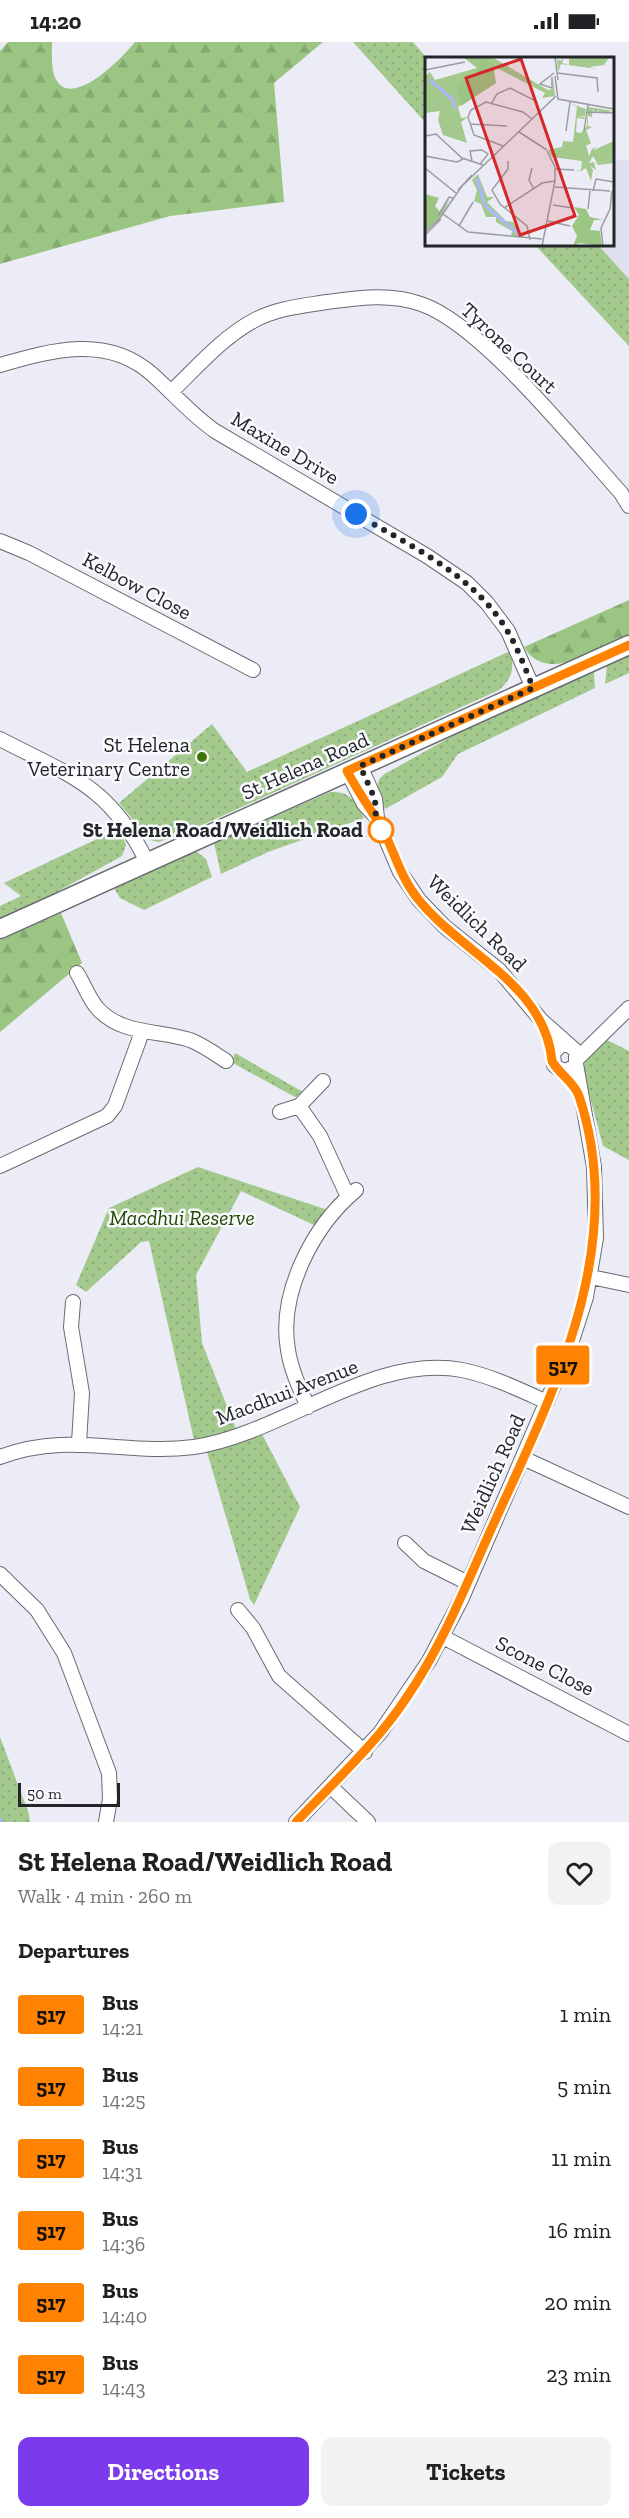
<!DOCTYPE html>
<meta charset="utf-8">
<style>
body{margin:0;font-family:"Zilla Slab",serif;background:#f2f2f2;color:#202124;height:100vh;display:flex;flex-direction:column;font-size:22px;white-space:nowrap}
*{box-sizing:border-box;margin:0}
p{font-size:20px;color:#757577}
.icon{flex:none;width:33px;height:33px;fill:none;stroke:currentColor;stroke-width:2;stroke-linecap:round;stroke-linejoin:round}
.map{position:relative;height:1780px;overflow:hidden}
.side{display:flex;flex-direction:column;background:#fff;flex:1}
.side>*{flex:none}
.badge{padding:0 12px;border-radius:4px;font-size:21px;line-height:39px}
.scale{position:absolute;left:18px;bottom:15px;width:102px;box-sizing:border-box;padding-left:6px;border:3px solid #242528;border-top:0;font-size:16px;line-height:21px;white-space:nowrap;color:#242528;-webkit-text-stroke:4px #f9fafd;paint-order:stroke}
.you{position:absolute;width:30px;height:30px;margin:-15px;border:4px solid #fff;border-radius:50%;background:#1a73e8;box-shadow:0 0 0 9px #1a73e833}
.map>.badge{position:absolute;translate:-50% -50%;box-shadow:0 0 0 3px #fff}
h2{padding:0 18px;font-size:22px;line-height:54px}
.round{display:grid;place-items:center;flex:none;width:63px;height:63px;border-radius:12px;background:#f2f2f2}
.headline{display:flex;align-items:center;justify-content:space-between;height:102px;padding:0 18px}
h1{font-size:28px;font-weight:700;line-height:45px}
.button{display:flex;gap:12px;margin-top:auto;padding:12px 18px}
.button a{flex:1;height:69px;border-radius:12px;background:#7c3aed;color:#fff;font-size:24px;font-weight:700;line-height:69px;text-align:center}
.button a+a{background:#f2f2f2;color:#202124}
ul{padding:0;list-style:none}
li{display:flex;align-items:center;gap:18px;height:72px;padding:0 18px}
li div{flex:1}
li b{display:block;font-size:22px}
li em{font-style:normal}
li .badge{min-width:66px;font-weight:700;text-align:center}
.status{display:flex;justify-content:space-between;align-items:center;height:42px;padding:0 30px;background:#fff;direction:ltr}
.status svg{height:16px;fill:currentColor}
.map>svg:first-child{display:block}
</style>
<div class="status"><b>14:20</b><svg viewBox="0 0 49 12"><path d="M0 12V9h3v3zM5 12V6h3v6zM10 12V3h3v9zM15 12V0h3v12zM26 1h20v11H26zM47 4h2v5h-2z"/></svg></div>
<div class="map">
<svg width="629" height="1780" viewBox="0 0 629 1780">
<defs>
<pattern id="green-dots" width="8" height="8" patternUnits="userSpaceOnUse" patternTransform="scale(1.5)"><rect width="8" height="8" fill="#a3c98d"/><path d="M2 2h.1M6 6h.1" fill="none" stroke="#8cac7a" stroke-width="1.8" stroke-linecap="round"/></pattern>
<pattern id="forest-firs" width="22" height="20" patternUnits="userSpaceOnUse" patternTransform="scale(1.5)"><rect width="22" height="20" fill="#9bc583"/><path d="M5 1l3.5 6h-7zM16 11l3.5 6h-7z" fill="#85a971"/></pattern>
</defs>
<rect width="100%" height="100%" fill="#ebecf5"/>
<path fill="#dfe1f1" d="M629 117V237L598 203 612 202 613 119Z"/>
<path fill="url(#green-dots)" d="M353 0H413L427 16 426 81Z
M598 203 629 237V304L535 203Z
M510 609C515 626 512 637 499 648L178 794 158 800 150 798 119 761 212 682 247 730Z
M629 613V631L605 642 607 623Z
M594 630 595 646 458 712 442 735 385 767C380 756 372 743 383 733L456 692Z
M330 750C350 749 356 759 364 776L268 810 221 832 214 801Z
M120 786 126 803 122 814 53 852 0 876V864L21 854 4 841Z
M196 809 206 817 212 835 144 868 120 856 114 846Z
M605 997 629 1009V1118L603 1104 581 1021Z
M235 1011 303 1050 295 1055 231 1020Z
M198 1125 328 1168 316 1184 241 1149 196 1233 202 1301 236 1387 194 1398 149 1199 141 1200 86 1250 76 1243 109 1166Z
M262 1392 300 1465 254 1563 250 1557 207 1410Z
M0 1695 29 1772 30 1780H0Z"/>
<path fill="url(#forest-firs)" d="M8 0H52C52 11 51 22 54 33 68 73 124 14 135 0H323L274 41 284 160 170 174 0 222V9Z
M629 558V593C601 605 546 644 524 605Z
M61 871 82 921 0 990V898Z"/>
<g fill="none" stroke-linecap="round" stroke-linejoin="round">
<path stroke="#adb6fe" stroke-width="4" d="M0 1778 1 1780"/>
<g stroke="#696b72" stroke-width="16">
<path id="minor" d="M0 323C52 308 108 292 153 333 174 352 192 373 215 389L427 514 467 541 487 561 508 589 533 646
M171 350C196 326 222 296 253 279 276 266 302 264 327 260 359 256 389 251 421 262 481 282 576 401 621 451L629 464
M0 499 29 511 253 628
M0 697C71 734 110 744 147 820
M360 724 375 757 377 776
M347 729 364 762 377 776 400 830 419 858 445 885 499 928 541 978 576 1009V1022C569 1030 561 1030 554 1023L553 1011 561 1003H568
M77 931C84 942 89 957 98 967 122 993 159 988 190 998 203 1003 214 1011 226 1019
M577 1017 629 966
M299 1064 323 1039
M280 1070 299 1064 320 1094 348 1155
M0 1124 107 1074 115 1064 142 990
M591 1235 629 1243
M73 1260 71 1285 82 1351 79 1401
M308 1365C300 1347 291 1328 288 1308 278 1251 313 1184 356 1148
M0 1415C70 1389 125 1414 194 1405 282 1392 373 1311 462 1328 492 1334 520 1348 547 1360
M523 1416 629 1465
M405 1501 424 1519 468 1541
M0 1532 37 1568 64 1611 109 1731 110 1757 106 1780
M238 1568 253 1586 279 1634 365 1710
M443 1595 629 1692
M331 1745 368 1780
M296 1780 380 1691 429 1619 461 1558 569 1308 586 1255 596 1196 594 1125 576 1022"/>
</g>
<g stroke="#696b72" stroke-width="21">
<path id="major" d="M0 887 629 603"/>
</g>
<use href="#minor" stroke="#fff" stroke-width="14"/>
<use href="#major" stroke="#fff" stroke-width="18"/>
</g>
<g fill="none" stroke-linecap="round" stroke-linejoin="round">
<g stroke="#fff" stroke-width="14">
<path id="line" d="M296 1780C335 1739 376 1702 407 1655 444 1601 467 1540 494 1481 554 1349 629 1203 579 1054 574 1040 559 1032 552 1019 545 942 462 912 418 857 397 831 393 801 376 776 366 761 356 746 347 729L629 603"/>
</g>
<use href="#line" stroke="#ff8200" stroke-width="9"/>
<path stroke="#242528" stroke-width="6" stroke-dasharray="0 10.8" d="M356 472C407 502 466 529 501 579 515 599 524 623 533 646L360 724 375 757 376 777 384 794 381 788"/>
</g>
<circle fill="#3d7507" stroke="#f9fafd" stroke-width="2" cx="202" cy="715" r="6"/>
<circle fill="#fff" stroke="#ff8200" stroke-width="3" cx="381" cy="788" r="12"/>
<g text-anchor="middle" stroke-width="5" stroke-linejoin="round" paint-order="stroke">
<g font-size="21" fill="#242528" stroke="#f9fafd">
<text transform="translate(509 306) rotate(43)" y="7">Tyrone Court</text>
<text transform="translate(285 406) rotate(31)" y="7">Maxine Drive</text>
<text transform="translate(137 544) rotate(28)" y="7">Kelbow Close</text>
<text transform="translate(305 724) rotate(-24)" y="7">St Helena Road</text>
<text transform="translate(477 881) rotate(44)" y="7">Weidlich Road</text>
<text transform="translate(287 1350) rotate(-21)" y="7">Macdhui Avenue</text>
<text transform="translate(493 1432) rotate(-66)" y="7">Weidlich Road</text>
<text transform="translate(545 1624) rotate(27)" y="7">Scone Close</text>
</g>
<g font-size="21" fill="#242528" stroke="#f9fafd" text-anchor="end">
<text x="190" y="710">St Helena<tspan x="190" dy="24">Veterinary Centre</tspan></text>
</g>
<g font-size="21" font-weight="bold" fill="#242528" stroke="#f9fafd" text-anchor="end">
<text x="363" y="795">St Helena Road/Weidlich Road</text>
</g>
<g font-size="21" font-style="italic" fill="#214700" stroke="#f9fafd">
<text x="182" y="1183">Macdhui Reserve</text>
</g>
</g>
<g transform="translate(425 15)">
<rect width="189" height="189" fill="#ebecf5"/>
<path d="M38 0H67L123 33 128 32V21L130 39 117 41 120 36 70 10 66 16 71 26 33 50 36 61 43 60 36 65 42 86 18 78 13 63 15 54 0 56V19L5 15 10 23 52 11ZM139 0 137 6 144 8V0L184 1 179 8 164 10 172 12 136 7 133 15 132 2 136 4ZM146 47 161 52 160 59H152L159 60 160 62 152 61 151 75 156 76 162 69 163 50 189 54 174 56V53L170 56 168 52 167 60 163 59V69L167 70 161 73 166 87 161 88 164 99 167 92 172 89 169 92 175 106 189 100V106L173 108 168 99 164 106 169 105 171 113 165 109 168 113 166 124 161 111 156 114H150L156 113 157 104 127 100 123 93 137 90 138 84 148 85 152 50ZM53 117 62 140H69L62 145 81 164 88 165 100 181 86 179 87 174 71 165V160H61L56 147 49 144 52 133 47 123Z" fill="#a3c98d"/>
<path d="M45 0H56L68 7 71 26 36 49 32 33 43 17 50 21 54 10V3L46 4ZM0 137 14 141 10 149 15 155 26 141 16 159 0 174ZM149 150 161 152 165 160 178 163H169L165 173 175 174 177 189 154 186 148 189 152 179 147 169 154 158Z" fill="#9bc583"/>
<path d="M189 84V100L175 106 169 93Z" fill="#a3c98d"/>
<path fill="none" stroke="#adb6fe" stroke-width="3" d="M5 23 28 43 30 52M52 121 60 149 95 178"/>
<path fill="none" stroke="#9b9ca3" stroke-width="1.5" d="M130 0 133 23M0 13 40 5M132 16 172 21 173 35M130 19 133 42 189 52M127 20V31L115 27 129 16M66 47 72 37 85 31 111 44M162 55 189 56M45 67 82 69M141 74 145 45M159 74 163 48M94 75 122 93M0 79 11 77 37 101 58 108M78 89 49 78 43 60 46 53 61 45 98 55 107 62M0 99 32 105 38 102M47 104 45 94 57 93 63 97 55 107M83 104V112L67 133 75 147 102 169 105 183M0 111 31 136M107 111 104 123 109 132M130 112 149 113M130 130 185 134M33 133 47 118M168 134 171 122 189 125M128 148 148 151M79 151 117 126 130 124M163 152 165 134M18 157 43 175 117 182M13 159 24 140 28 141M123 164 145 169M34 169 48 145M0 175 15 161 37 129 131 39M0 178 16 162M117 189 130 124V110L122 94M178 189 176 171 185 152 187 134"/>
<path fill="#d62828" fill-opacity="0.15" stroke="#d62828" stroke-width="3" d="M96 2 150 159 95 178 41 21Z"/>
<rect width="189" height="189" fill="none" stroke="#242528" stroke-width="3"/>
</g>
</svg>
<div class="scale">50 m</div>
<div class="you" style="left:356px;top:472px"></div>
<b class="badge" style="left:563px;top:1323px;background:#ff8200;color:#111">517</b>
</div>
<section class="side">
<div class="headline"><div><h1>St Helena Road/Weidlich Road</h1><p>Walk · 4 min · 260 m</p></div><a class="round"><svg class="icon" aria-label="heart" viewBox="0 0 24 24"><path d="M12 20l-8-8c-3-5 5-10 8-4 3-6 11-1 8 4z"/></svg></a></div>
<h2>Departures</h2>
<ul>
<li><span class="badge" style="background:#ff8200;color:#111">517</span><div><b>Bus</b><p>14:21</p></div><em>1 min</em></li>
<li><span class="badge" style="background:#ff8200;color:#111">517</span><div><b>Bus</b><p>14:25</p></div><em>5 min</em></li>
<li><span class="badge" style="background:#ff8200;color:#111">517</span><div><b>Bus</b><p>14:31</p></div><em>11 min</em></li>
<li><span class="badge" style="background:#ff8200;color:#111">517</span><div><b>Bus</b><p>14:36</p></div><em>16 min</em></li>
<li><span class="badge" style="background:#ff8200;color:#111">517</span><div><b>Bus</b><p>14:40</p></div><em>20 min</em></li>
<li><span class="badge" style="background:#ff8200;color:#111">517</span><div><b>Bus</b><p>14:43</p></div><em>23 min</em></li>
</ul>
<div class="button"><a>Directions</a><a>Tickets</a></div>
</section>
